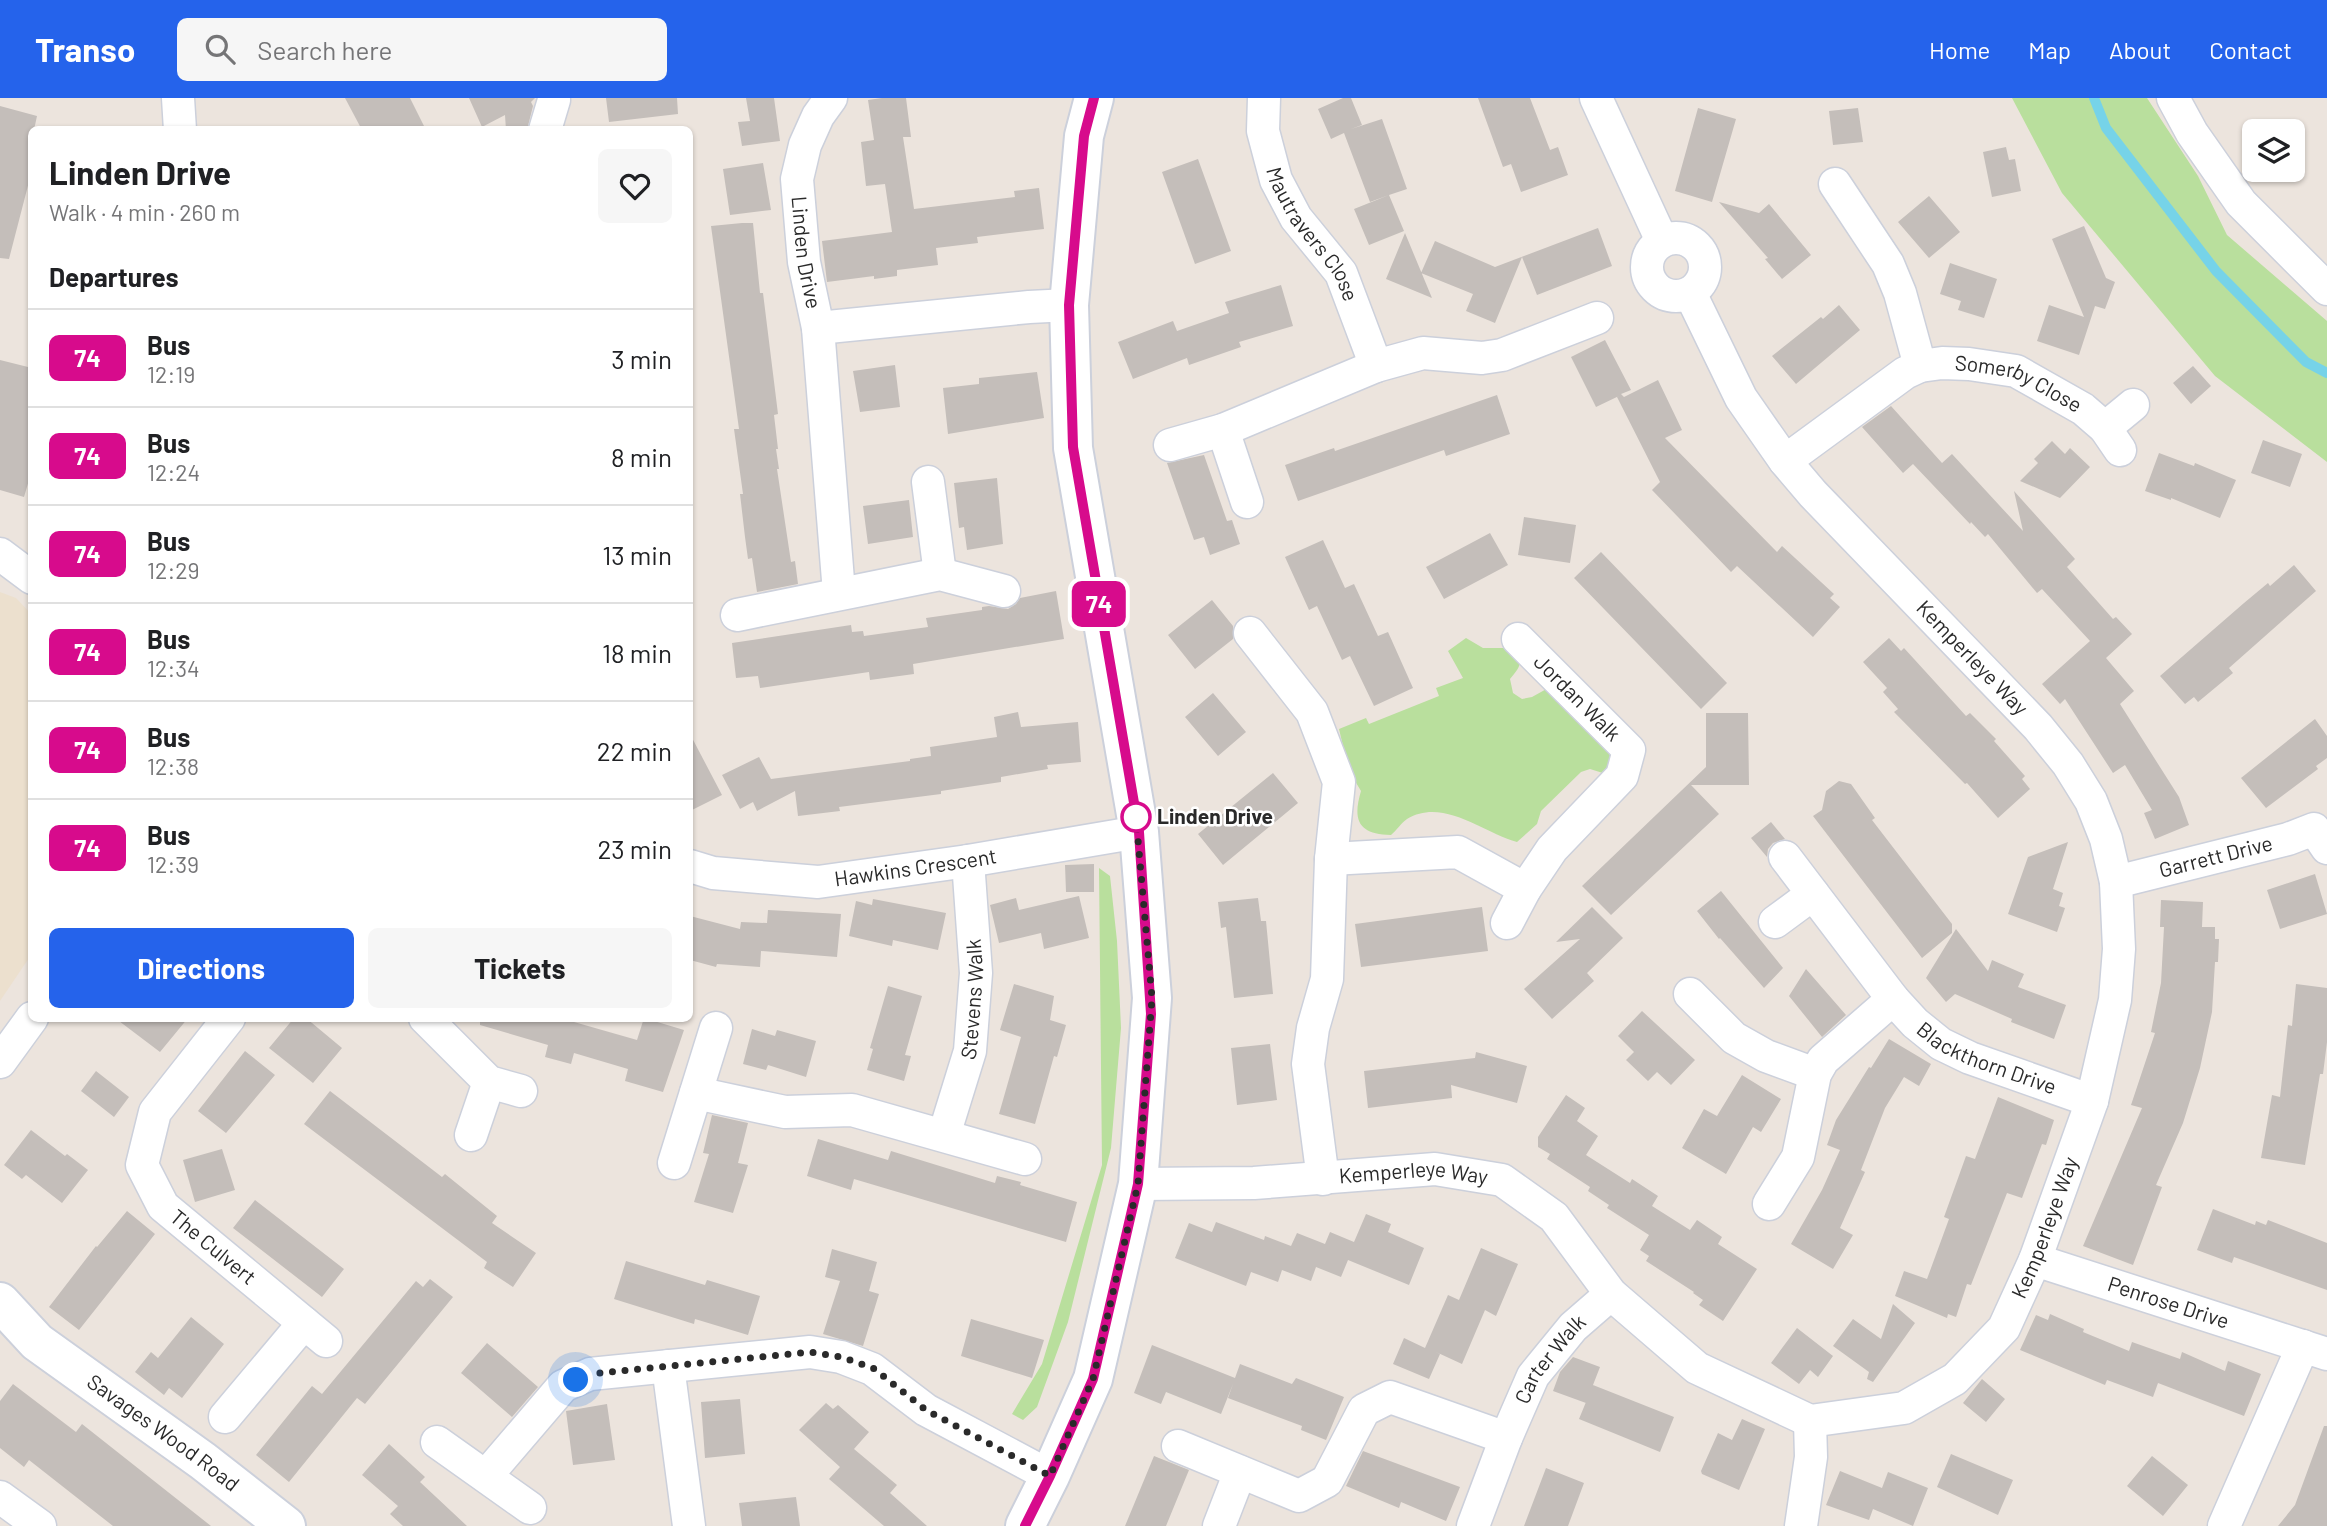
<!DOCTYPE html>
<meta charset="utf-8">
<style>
body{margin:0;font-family:Barlow,sans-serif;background:#f6f6f6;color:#202124;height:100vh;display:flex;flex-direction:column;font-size:26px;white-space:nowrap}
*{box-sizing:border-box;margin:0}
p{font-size:23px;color:#757577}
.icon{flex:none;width:38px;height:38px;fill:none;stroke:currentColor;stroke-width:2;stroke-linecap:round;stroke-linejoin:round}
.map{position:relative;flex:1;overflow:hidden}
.drawer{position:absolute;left:28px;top:28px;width:665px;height:896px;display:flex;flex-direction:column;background:#fff;border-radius:10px;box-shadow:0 2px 5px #0004}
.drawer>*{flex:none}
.badge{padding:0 14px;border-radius:10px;font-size:24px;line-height:46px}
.controls{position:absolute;left:2242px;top:21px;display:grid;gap:14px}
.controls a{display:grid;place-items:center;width:63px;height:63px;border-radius:10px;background:#fff;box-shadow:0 2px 5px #0004;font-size:35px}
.you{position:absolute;width:35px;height:35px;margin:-18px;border:5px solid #fff;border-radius:50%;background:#1a73e8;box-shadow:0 0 0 10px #1a73e833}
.map>.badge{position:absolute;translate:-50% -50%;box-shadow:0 0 0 4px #fff}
h2{padding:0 21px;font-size:26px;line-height:63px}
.round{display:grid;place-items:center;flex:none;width:74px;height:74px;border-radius:10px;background:#f6f6f6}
.summary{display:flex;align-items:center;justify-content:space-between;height:119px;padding:0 21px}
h1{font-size:33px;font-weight:700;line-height:52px}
.action{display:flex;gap:14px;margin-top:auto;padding:14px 21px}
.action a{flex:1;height:80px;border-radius:10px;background:#2563eb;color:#fff;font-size:28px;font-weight:700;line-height:80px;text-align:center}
.action a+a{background:#f6f6f6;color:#202124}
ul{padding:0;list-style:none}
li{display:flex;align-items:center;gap:21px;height:98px;padding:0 21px;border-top:2px solid #e0e0e0}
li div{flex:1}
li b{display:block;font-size:26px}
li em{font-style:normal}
li .badge{min-width:77px;font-weight:700;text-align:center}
header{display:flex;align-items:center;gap:42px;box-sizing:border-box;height:98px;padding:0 35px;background:#2563eb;color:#fff}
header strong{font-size:33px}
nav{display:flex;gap:38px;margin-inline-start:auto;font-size:24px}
.search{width:490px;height:63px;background:#f6f6f6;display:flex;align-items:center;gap:18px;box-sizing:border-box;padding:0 24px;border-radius:10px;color:#757577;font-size:26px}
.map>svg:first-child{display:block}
</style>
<header>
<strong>Transo</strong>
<div class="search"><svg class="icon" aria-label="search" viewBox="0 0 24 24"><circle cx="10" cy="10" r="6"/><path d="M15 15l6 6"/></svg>Search here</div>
<nav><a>Home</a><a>Map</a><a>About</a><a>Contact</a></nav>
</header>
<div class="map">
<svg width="2327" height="1428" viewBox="0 0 2327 1428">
<rect width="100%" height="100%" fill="#ece4dd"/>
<path fill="#ece0ce" d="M0 494 16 500 32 517 31 857 0 903Z"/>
<path fill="#b9df9d" d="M2012 0H2147L2198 78 2227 137 2327 223V364L2215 278 2062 95Z
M1466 540 1483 550H1515C1523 565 1521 568 1510 581L1513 595 1522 601 1532 599 1550 589 1565 605 1568 615 1608 654 1613 663 1606 676 1590 671 1581 674 1541 713 1537 726 1517 744C1484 735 1443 699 1407 721 1401 725 1397 732 1391 737 1359 736 1352 723 1361 693L1349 673 1339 631 1366 620 1369 626 1439 598 1436 590 1463 580 1448 553Z
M1099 770 1110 778 1117 843 1121 930 1111 1050 1068 1224 1037 1309 1023 1322 1012 1316 1042 1266 1102 1067Z"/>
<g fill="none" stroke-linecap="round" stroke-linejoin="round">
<path stroke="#76d3e8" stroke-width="10" d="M2094 0 2106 30 2216 173 2306 264 2327 275"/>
</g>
<path fill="#c4beba" d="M345 0H410L426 32H362Z
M469 0H535L531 4 533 8 527 32H506L505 17 482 29Z
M606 0H677L678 16 609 24Z
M746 0H774L780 43 742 48 738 24 750 23Z
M882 0H906L911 39H903L914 111 1015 99 1014 93 1039 90 1044 131 977 139 978 145 936 150 938 167 897 172V178L874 181V178L827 184 822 143 892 134 885 86 866 88 861 44 874 42 868 2Z
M1343 0H1351L1362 27 1351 31 1382 21 1407 91 1389 97 1404 133 1369 147 1354 111 1389 97 1370 104 1344 35 1331 41 1318 11Z
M1478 0H1530L1550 52 1558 49 1568 77 1521 94 1511 66 1503 69Z
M0 8 37 18 34 32H32V72L9 161 0 160Z
M1698 10 1736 21 1712 104 1675 93Z
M1858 10 1863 44 1833 47 1829 13Z
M2006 49 2009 62 2015 61 2021 93 1992 99 1983 54Z
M1198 61 1231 153 1195 166 1162 74Z
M763 65 771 112 730 117 723 71Z
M1929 98 1960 134 1929 160 1898 124Z
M1719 104 1759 115 1769 106 1811 157 1782 181 1765 161 1768 160Z
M742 125H753L760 195H763L778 316 774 317 778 351H776L779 371H777L791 464 795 463 798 486 757 494 752 460 748 461 745 439 740 396H743L734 331H739L711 128Z
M2084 128 2106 180 2115 184 2105 211 2095 208 2079 257 2037 243 2049 207 2084 219 2052 141Z
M1598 130 1612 168 1537 197 1522 159 1495 225 1466 213 1473 196 1421 175 1435 143 1495 169Z
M1405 135 1432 200 1386 181Z
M1950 165 1997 181 1984 220 1958 212 1961 203 1940 196Z
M1281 187 1293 228 1239 244 1241 249 1189 267 1187 260 1133 281 1118 244 1173 223 1177 233 1229 215 1225 204Z
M1839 207 1860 232 1796 286 1772 258 1821 219 1823 221Z
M1605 242 1631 292 1621 296 1624 299 1658 282 1682 332 1665 340 1777 454 1782 448 1834 496 1830 500 1840 509 1813 539 1737 468 1731 474 1652 392 1660 384 1617 299 1621 297 1596 309 1571 259Z
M0 262 32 270V372L24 399 0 392Z
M895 267 900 309 860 314 853 273Z
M2193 268 2211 288 2191 306 2173 285Z
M1037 274 1044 320 948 336 943 290 979 286V280Z
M1497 297 1510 336 1446 358 1444 352 1298 403 1285 367 1334 350 1335 353Z
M1891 308 1942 365 1952 356 2023 433 2014 393 2075 461 2067 469 2113 521 2116 519 2132 536 2106 560 2134 593 2120 606 2179 699 2189 727 2155 741 2144 715 2152 712 2125 667 2113 675 2065 601 2060 606 2042 586 2090 543 2042 491 2037 495 1988 436 1985 439 1971 424 1970 426 1913 366 1903 375 1862 329Z
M2263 342 2302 356 2290 389 2251 375Z
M2052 343 2065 356 2070 350 2090 369 2060 400 2020 383 2038 365 2034 361Z
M2159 355 2194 368 2195 365 2236 382 2220 420 2171 400V402L2145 393Z
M1204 357 1227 423 1232 422 1240 446 1210 457 1204 439 1194 442 1167 365Z
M997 380 1003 446 967 452 964 429 959 430 954 385Z
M909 402 913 439 868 446 863 408Z
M1524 419 1576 427 1570 465 1518 457Z
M1490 435 1508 467 1444 501 1426 469Z
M1323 442 1345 490 1354 486 1378 538 1388 534 1413 590 1374 608 1350 558 1342 562 1317 508 1309 512 1285 459Z
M1601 454 1727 585 1701 611 1574 480Z
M2294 467 2316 493 2229 570 2233 575 2198 604 2194 599 2185 606 2160 578 2244 505 2268 485 2270 488Z
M1056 493 1064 541 913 566 914 576 870 582 869 574 760 590 758 578 736 580 732 545 851 527 852 534 863 533 864 538 928 529 926 520 982 512V509L989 508 1008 511 1016 506 1020 500Z
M1212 502 1233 528V541L1195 571 1168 537Z
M1889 540 1901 553 1904 550 1966 618 1970 615 1996 641 1994 643 2025 678 2022 681 2030 691 1998 720 1967 685 1965 686 1894 614 1898 611 1883 594 1887 590 1863 564Z
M1213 595 1246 634 1218 658 1185 619Z
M1018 614 1021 629 1078 624 1081 664 1047 667 1048 671 1001 679V684L941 693V696L839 709 840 713 798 718 795 693 757 713 753 704 740 711 722 677 759 659 771 681 910 663V661L931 658 930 649 997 639 994 619Z
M1706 615H1748L1749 687H1691L1719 716 1611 817 1582 788 1706 669Z
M2315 621 2327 638V660L2316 668 2318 671 2266 710 2241 680Z
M690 636 722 697 690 713Z
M1273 675 1298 705 1223 767 1198 736Z
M1839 683 1851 686 1875 720 1872 722 1952 826V835L1922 860 1813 718 1822 712 1826 693Z
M1771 724 1785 741 1773 745 1768 751 1767 759 1751 740Z
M2068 744 2053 791 2063 795 2059 808 2065 810 2057 834 2008 816 2028 759Z
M1094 766V794H1066L1065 767Z
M2315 776 2327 816 2280 831 2267 792Z
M1721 793 1783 870 1764 890 1720 840 1719 841 1697 813Z
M1079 798 1089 840 1044 851 1041 835 999 845 990 807 1016 800 1019 812Z
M1258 800 1261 823H1266L1273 896 1234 900 1226 829 1221 830 1218 804Z
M873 801 946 815 938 852 893 842 892 848 849 838 856 803 872 807Z
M2161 802 2203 804 2202 829H2215V841H2219L2218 864H2215L2212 914 2200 970 2183 1025 2156 1087 2162 1089 2133 1167 2083 1148 2142 1010 2131 1007 2155 935 2151 934 2161 885 2164 829H2160Z
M1482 809 1488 853 1361 869 1355 826Z
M1592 809 1623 840 1587 875 1594 883 1552 921 1524 891 1580 841 1556 844Z
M768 812 841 816 837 859 761 853 760 869 717 866 716 869 690 862V818L740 831 741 824 767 825Z
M1956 831 1988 873 1992 862 2024 876 2018 889 2066 907 2054 941 2011 924 2012 921 1955 896 1946 904 1926 880Z
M1806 871 1846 917 1822 939 1789 898Z
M1014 886 1054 898 1050 922 1066 927 1057 959 1054 958 1035 1026 999 1016 1021 939 1000 932Z
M2296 886 2327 890V944L2323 976H2320L2305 1067 2261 1060 2272 997 2280 999 2288 927 2292 928Z
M888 888 922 898 905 957 911 958 904 983 867 972 873 951 870 950Z
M1642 913 1695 962 1671 987 1657 974 1648 983 1626 962 1634 954 1618 938Z
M115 920H188L160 954Z
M294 920H306L342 950 313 985 269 950Z
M480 920H560L637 942 644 920 684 932 663 994 625 983 628 971 574 955 571 966 545 959 548 947 480 927Z
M752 931 775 938 777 932 816 943 806 979 768 967 766 972 743 966Z
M1889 941 1931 966 1919 988 1904 979 1885 1010 1861 1072 1865 1074 1840 1130 1853 1137 1833 1171 1791 1146 1822 1092 1840 1052 1827 1047 1836 1022 1869 969 1871 970Z
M1270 946 1277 1002 1237 1007 1231 950Z
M245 953 275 977 226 1035 198 1013Z
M1476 954 1527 968 1517 1005 1451 987 1452 1000 1368 1010 1364 973 1475 960Z
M96 973 129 999 114 1019 81 993Z
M1742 977 1781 1001 1761 1034 1753 1029 1726 1076 1682 1050 1704 1011 1717 1018Z
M330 993 442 1079 445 1076 497 1118 492 1125 536 1155 513 1189 484 1170 487 1164 304 1026Z
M1566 997 1585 1010 1577 1023 1598 1038 1586 1057 1630 1085 1632 1081 1658 1098 1652 1108 1690 1132 1697 1122 1722 1139 1718 1146 1757 1171 1723 1223 1699 1207 1703 1202 1693 1195 1694 1194 1646 1163 1649 1158 1640 1152 1649 1137 1607 1110 1609 1107 1588 1093 1590 1089 1547 1061 1550 1056 1538 1049V1039Z
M1998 999 2054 1022 2046 1047 2042 1046 2022 1100 2007 1095 1971 1187 1967 1186 1956 1219 1948 1216 1947 1220 1895 1198 1904 1173 1927 1181 1949 1121 1944 1119 1966 1058 1975 1061Z
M712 1017 748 1025 738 1065 748 1067 733 1115 694 1104 709 1056 703 1055Z
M31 1032 65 1058 67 1056 88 1072 62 1105 26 1077 22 1081 4 1067Z
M818 1041 888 1062 891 1053 995 1085 997 1078 1021 1084 1020 1087 1077 1104 1066 1144 854 1081 851 1092 807 1078Z
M222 1051 235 1092 195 1104 183 1062Z
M255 1102 344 1171 322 1199 233 1130Z
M2213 1111 2255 1127 2256 1123 2266 1127 2268 1122 2327 1145V1192L2234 1159 2232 1165 2197 1152Z
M127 1113 155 1136 79 1232 49 1209 96 1148 97 1149Z
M1366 1116 1391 1126 1388 1134 1424 1150 1409 1187 1348 1162 1341 1179 1316 1169 1311 1183 1282 1172 1278 1184 1251 1174 1246 1188 1175 1160 1189 1125 1212 1134 1216 1124 1264 1142 1265 1138 1291 1148 1297 1135 1325 1146 1330 1134 1354 1144Z
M1481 1150 1518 1166 1496 1218 1485 1212 1462 1266 1436 1254 1440 1256 1429 1281 1393 1266 1404 1240 1425 1250 1448 1197 1459 1202Z
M832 1151 877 1164 869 1193 879 1196 863 1248 823 1236 840 1183 825 1179Z
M626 1163 705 1187 707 1182 760 1198 748 1237 695 1221 694 1226 614 1201Z
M430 1181 453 1199 365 1306 357 1300 289 1384 256 1357 312 1288 322 1296 416 1183 423 1189Z
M1893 1206 1915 1225 1873 1284 1867 1281 1869 1274 1833 1248 1853 1221 1881 1241Z
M2050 1216 2084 1231 2083 1234 2129 1253 2132 1244 2180 1261 2182 1254 2225 1273 2228 1263 2261 1276 2244 1318 2158 1285 2153 1299 2107 1282 2105 1287 2020 1252 2036 1217 2048 1222Z
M191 1219 224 1246 182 1300 169 1290 164 1297 135 1274 151 1254 158 1260Z
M971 1221 1044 1242 1032 1280 961 1258Z
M1797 1230 1833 1258 1818 1279 1810 1272 1799 1286 1771 1265Z
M487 1245 538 1289 512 1319 461 1275Z
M1152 1247 1235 1280 1240 1266 1292 1286 1296 1280 1344 1299 1326 1342 1301 1332 1302 1328 1228 1300 1233 1286 1221 1316 1166 1294 1161 1306 1134 1295Z
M1573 1259 1600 1269 1586 1305 1553 1293 1560 1274Z
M1982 1281 2005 1301 1986 1324 1963 1305Z
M13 1286 76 1334 82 1326 211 1428H113L29 1362 24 1369 0 1350V1303Z
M1593 1287 1674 1319 1660 1354 1579 1321Z
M740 1301 745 1356 705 1360 701 1304Z
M826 1305 833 1311 838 1307 869 1334 854 1351 897 1387 890 1395 927 1428H884L829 1381 840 1369 799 1332Z
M607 1306 615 1362 573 1367 566 1313Z
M1742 1321 1765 1331 1739 1392 1702 1376 1701 1373 1718 1335 1732 1342Z
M2324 1328H2327V1428H2278L2295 1407Z
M389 1346 425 1379 420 1384 467 1428H403L390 1416 398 1408 362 1377Z
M1363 1353 1460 1389 1446 1423 1401 1404 1399 1410 1346 1388Z
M1951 1356 2013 1382 1998 1417 1937 1389Z
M1154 1358 1189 1372 1166 1428H1125Z
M2152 1358 2188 1387 2163 1418 2127 1388Z
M1546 1370 1584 1385 1568 1428H1524Z
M1840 1373 1882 1390 1888 1374 1928 1390 1913 1428 1873 1411 1869 1422 1826 1407Z
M796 1399 800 1428H742L739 1405Z"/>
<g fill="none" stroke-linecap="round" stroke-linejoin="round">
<g stroke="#ccd0db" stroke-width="35">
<g id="minor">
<path d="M178 0 180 32"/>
<path id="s1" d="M831 0 818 18 805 47 797 81 804 164 818 230 839 495"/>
<path id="s2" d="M1264 0 1263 33 1276 82 1296 120 1341 175 1376 268"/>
<path d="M1596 0 1662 143"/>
<path d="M2173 0 2192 35 2241 105 2327 191"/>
<path d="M545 32 554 2"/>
<path d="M1835 86 1888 166 1900 195 1920 268"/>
<circle cx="1676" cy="169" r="29"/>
<path d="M818 230 1029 209 1069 207"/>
<path d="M2105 330 2133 307"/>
<path d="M1223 332 1247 404"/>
<path d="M1170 347 1223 332 1376 268 1423 255 1482 260 1502 257 1597 220"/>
<path id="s3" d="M1785 363 1905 275 1920 268 1942 265 1969 266 2016 273 2083 311 2105 330 2120 352"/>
<path d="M928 384 940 476"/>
<path d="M0 456 32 480"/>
<path d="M737 517 940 476 1004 493"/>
<path d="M1250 535 1312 614 1339 684 1331 761 1327 881 1313 930 1308 966 1323 1081"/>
<path id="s4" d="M1785 759 1893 901 1915 925 1941 946 1970 960 2092 1003"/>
<path d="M1331 761 1458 754 1525 791"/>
<path id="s5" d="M690 768 713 775 818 784 968 763 1139 734"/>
<path id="s6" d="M2116 784 2288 741 2314 731 2327 750"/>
<path d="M1775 824 1813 796"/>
<path d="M1507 825 1525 791 1552 751 1622 678 1629 652 1518 541"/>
<path d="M1690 896 1734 940 1766 958 1815 976"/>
<path id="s7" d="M229 920 155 1014 142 1067 163 1108 326 1243"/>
<path d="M425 920 489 984 521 993"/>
<path d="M0 964 32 920"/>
<path d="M696 995 785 1014 852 1012 1025 1061"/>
<path d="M471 1037 489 984"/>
<path id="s8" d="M944 1037 970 953 976 875 968 763"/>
<path d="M674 1065 716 930"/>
<path id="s9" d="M1138 1086 1254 1085 1435 1071 1502 1082 1554 1119 1611 1196 1697 1270 1810 1323 1904 1310 1955 1281 2004 1230 2035 1162 2092 1003 2115 902 2119 851 2116 784 2106 741 2091 703 2068 666 2038 629 1813 396 1785 363 1741 300 1690 195"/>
<path d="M1769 1106 1798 1059 1815 976 1823 962 1893 901"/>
<path id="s10" d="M2035 1162 2327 1256"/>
<path d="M668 1268 689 1428"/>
<path d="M225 1319 304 1225"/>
<path d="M437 1344 530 1410"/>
<path id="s11" d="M1178 1348 1299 1398 1327 1383 1364 1312 1390 1299 1506 1340 1533 1278 1573 1229 1611 1196"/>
<path d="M486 1378 563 1288 590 1276 810 1254 841 1259 872 1271 926 1312 1050 1378"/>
<path d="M0 1399 40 1428"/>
<path d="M1219 1428 1240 1374"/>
<path d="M1473 1428 1506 1340"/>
<path d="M1801 1428 1811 1359 1810 1323"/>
<path d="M2224 1428 2303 1248"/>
</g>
</g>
<g stroke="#ccd0db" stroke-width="42">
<g id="tertiary">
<path id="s12" d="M0 1204 37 1244 203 1363 286 1428"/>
<path d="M1025 1428 1050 1378 1093 1281 1138 1086 1152 900 1139 734 1073 350 1069 207 1084 38 1094 0"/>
</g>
</g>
<use href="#minor" stroke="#fff" stroke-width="32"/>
<use href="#tertiary" stroke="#fff" stroke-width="38"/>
</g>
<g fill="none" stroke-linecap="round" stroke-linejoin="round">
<g stroke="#fff" stroke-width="16">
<path id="line" d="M1025 1428 1050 1378 1093 1281 1138 1086 1151 916 1139 734 1073 349 1069 207 1084 38 1094 0"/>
</g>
<use href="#line" stroke="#d70b8c" stroke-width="10"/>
<path stroke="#2a2a2a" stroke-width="7" stroke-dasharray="0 12.6" d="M576 1282 590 1276 810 1254 841 1259 873 1270 926 1312 1050 1378 1093 1281 1138 1086 1152 900 1136 719"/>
</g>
<circle fill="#fff" stroke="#d70b8c" stroke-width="3.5" cx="1136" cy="719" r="14"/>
<g text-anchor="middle" stroke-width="5" stroke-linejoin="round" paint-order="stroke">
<g font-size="21" fill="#2a2a2a" stroke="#fff">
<text dy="7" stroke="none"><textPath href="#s2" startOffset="149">Mautravers Close</textPath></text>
<text dy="7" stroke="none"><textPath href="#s1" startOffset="163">Linden Drive</textPath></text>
<text dy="7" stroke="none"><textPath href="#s3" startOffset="268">Somerby Close</textPath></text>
<text transform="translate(1972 560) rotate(46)" y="7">Kemperleye Way</text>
<text transform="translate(1577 600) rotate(45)" y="7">Jordan Walk</text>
<text dy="7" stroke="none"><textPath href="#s6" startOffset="103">Garrett Drive</textPath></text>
<text dy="7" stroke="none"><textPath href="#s5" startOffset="228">Hawkins Crescent</textPath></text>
<text dy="7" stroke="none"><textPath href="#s8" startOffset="140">Stevens Walk</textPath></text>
<text dy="7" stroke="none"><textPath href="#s4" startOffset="292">Blackthorn Drive</textPath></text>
<text dy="7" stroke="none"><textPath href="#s9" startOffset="276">Kemperleye Way</textPath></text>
<text dy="7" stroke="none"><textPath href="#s9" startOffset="1096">Kemperleye Way</textPath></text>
<text dy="7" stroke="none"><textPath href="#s7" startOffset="285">The Culvert</textPath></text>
<text dy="7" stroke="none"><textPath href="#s10" startOffset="140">Penrose Drive</textPath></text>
<text dy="7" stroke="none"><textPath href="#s11" startOffset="486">Carter Walk</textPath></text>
<text dy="7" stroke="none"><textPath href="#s12" startOffset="210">Savages Wood Road</textPath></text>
</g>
<g font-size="21" font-weight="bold" fill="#2a2a2a" stroke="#fff" text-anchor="start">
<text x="1157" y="726">Linden Drive</text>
</g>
</g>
</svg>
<div class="controls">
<a><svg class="icon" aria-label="layers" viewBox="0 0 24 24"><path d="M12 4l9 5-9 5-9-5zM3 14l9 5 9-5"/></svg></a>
</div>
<div class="you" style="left:576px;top:1282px"></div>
<b class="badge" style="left:1099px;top:506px;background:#d70b8c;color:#fff">74</b>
<section class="drawer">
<div class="summary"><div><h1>Linden Drive</h1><p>Walk · 4 min · 260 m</p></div><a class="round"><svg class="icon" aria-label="heart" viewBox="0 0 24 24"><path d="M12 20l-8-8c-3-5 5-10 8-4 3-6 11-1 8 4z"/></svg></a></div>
<h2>Departures</h2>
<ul>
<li><span class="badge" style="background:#d70b8c;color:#fff">74</span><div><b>Bus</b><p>12:19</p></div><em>3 min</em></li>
<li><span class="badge" style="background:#d70b8c;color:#fff">74</span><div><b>Bus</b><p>12:24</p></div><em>8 min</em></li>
<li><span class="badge" style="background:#d70b8c;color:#fff">74</span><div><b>Bus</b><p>12:29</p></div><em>13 min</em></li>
<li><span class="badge" style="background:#d70b8c;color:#fff">74</span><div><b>Bus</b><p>12:34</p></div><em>18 min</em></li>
<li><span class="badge" style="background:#d70b8c;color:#fff">74</span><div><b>Bus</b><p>12:38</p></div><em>22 min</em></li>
<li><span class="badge" style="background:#d70b8c;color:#fff">74</span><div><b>Bus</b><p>12:39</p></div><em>23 min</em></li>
</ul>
<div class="action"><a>Directions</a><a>Tickets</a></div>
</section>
</div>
